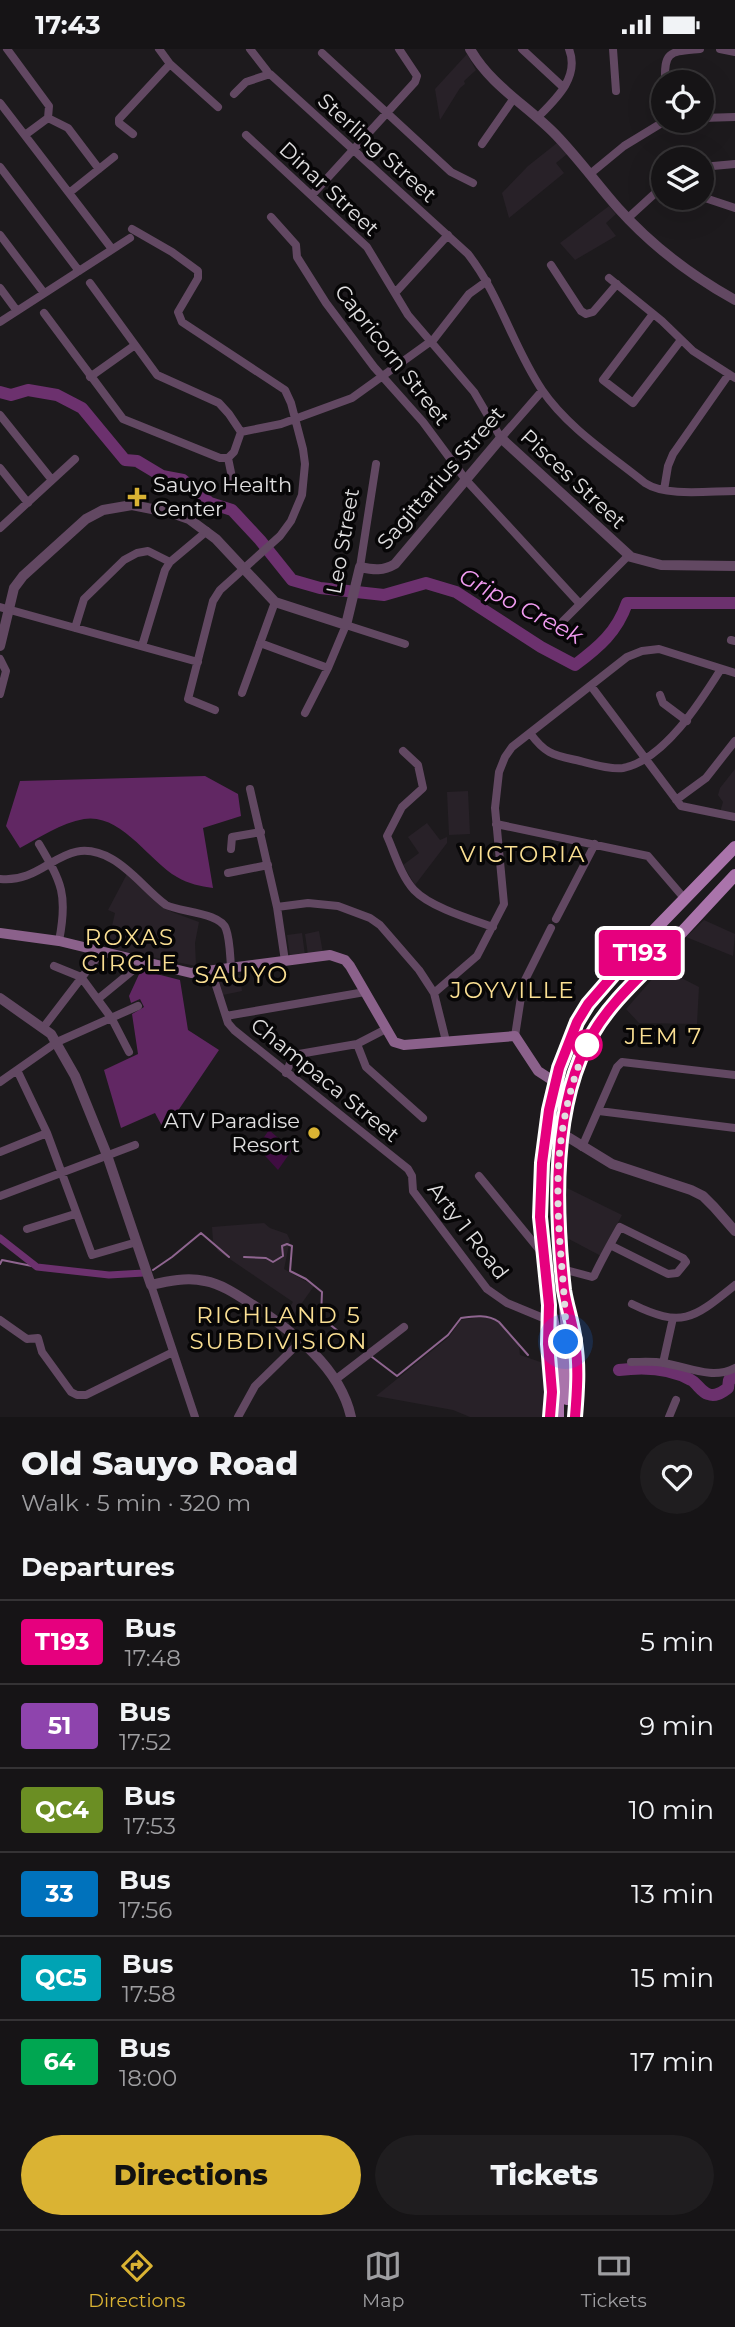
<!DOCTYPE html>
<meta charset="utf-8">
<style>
body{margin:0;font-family:Montserrat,sans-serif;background:#1f1d1f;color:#f1f3f6;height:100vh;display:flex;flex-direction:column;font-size:26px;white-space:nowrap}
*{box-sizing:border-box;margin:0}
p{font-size:23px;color:#9e9ea1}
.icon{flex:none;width:38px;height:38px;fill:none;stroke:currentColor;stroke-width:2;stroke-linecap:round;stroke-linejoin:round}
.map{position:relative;height:1368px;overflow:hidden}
.drawer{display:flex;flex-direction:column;background:#161416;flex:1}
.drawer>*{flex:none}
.badge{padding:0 14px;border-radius:5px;font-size:24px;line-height:46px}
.controls{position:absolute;left:651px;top:21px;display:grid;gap:14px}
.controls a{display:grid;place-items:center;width:63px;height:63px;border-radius:50%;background:#161416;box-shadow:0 7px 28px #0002,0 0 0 2px #353335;font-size:35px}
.you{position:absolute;width:35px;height:35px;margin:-18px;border:5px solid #fff;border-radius:50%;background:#1a73e8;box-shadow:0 0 0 10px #1a73e833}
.map>.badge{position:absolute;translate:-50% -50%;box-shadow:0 0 0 4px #fff}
h2{padding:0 21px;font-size:26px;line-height:63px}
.round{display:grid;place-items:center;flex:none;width:74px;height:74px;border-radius:37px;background:#1f1d1f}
.overview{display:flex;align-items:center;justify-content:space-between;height:119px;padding:0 21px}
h1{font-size:33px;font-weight:800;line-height:52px}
.cta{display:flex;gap:14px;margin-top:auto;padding:14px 21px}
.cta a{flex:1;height:80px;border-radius:42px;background:#dab333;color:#111;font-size:28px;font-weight:800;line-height:80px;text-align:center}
.cta a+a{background:#1f1d1f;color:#f1f3f6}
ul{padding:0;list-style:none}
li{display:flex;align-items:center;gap:21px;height:84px;padding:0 21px;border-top:2px solid #353335}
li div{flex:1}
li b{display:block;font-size:26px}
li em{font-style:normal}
li .badge{min-width:77px;font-weight:700;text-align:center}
.status{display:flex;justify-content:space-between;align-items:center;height:49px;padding:0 35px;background:#161416;direction:ltr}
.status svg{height:19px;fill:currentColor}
.tabs{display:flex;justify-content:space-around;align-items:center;height:98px;border-top:2px solid #353335;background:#161416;font-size:19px;color:#9e9ea1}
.tabs a{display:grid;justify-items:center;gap:4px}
.tabs .selected{color:#dab333}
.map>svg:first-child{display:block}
</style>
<div class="status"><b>17:43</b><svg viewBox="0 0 49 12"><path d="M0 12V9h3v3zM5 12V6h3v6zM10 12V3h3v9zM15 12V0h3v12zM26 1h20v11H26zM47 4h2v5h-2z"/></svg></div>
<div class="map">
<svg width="735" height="1368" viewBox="0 0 735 1368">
<rect width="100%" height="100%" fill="#1d1a1d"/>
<path fill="#282128" d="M467 5 476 21 464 32 465 35 460 39 440 71 435 40Z
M557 94 567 105 556 114 564 124 509 169 502 144 528 117Z
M609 157 616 165 606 174 616 187 575 211 560 194Z
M735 720V767L720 763 723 753 718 746 720 739Z
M468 742 470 785 449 786 447 743Z
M427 774 440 791 447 788V794L415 836 403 816 419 804 408 788Z
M127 825 157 854 172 863 199 873 195 894 196 917 107 899 115 864 108 861Z
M704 871 735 885 733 907 686 888Z
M319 882 323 904 308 906 305 885Z
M302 884 305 906 290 908 287 886Z
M662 919 699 938 697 975 639 974 626 960Z
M240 926 242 942 223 946 218 928Z
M567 1139 622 1166 601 1207 567 1189Z
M264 1174 270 1179 287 1185 290 1191 284 1220 314 1237 287 1275 281 1271 293 1253 218 1202 213 1192 212 1178Z
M480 1268 493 1270 498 1273 519 1297 520 1306 549 1316 547 1368H470L453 1361 376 1347 449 1288 461 1271Z"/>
<path fill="#3f0d41" d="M269 1081 292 1101 278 1121 257 1098Z"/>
<path fill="#612763" d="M205 727 238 745 241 767 203 779 213 839C200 837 189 835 177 828 149 812 121 764 84 770 61 774 39 789 20 799L6 777 20 732Z
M141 921 180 931 188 981 219 1001 171 1072 162 1077 155 1064 121 1079 104 1021 138 1005 132 965 144 958 140 950 131 954 129 947Z"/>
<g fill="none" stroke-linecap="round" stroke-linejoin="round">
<path stroke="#8f6590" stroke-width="2" d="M244 1208 266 1209 273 1213 283 1207 282 1197 287 1195 292 1197 290 1222 306 1230 322 1243 321 1267
M0 1215 2 1211 37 1218
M153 1221 172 1208 201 1184 229 1208
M328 1274 362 1301
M372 1308 397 1327 448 1286 461 1269C474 1267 488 1265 499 1273L528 1306"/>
<path stroke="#6c316e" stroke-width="7" d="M0 1189 37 1218 109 1226 144 1224"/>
<path stroke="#6c316e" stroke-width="12" d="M0 343 11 346 28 341 57 346 82 359 125 411 137 412 162 427 183 431 210 454 232 461 260 491 292 531 320 539 384 546 426 534 456 543 541 598 575 616C599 598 617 583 627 554H735
M619 1321C642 1318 670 1319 691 1331 697 1334 701 1343 708 1345 716 1348 722 1343 728 1339L729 1331 735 1328"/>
<path stroke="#624862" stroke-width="8" d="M7 0 49 57 48 69 25 86
M159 0 170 15 218 58
M250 0 267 22
M522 0 563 38
M613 0 616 42
M720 0 735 3
M322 4 451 123 473 134
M665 33C664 1 670 3 700 0
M234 45 246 33 270 25 468 205C500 246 513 298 542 341 568 379 609 405 645 434 666 448 709 442 735 442
M0 54 112 200
M538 68C556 50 580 28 569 0
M48 69 68 79 99 120
M702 69 735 68
M133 85 119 74V70L170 15
M246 86 367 198 408 266 474 343 501 389 542 342
M482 95 514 49
M0 118 79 222
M702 118 735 115
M590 125 624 97 665 72
M69 144 114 108
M312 146 415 33 417 27 399 0
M702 148 735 159
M271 168 296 196 297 208 326 254 374 318 423 373 466 431 580 555
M628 169 663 137
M132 180 172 203 198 222V229L178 263 182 273 285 341 291 354 303 400 305 415 302 446 291 472 280 487 220 541 213 552 188 650 215 661
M0 186 44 244
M551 216 581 262 586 265 593 263 617 235
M609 229 662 272 693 302 735 329
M90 234 157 326 219 354 229 365 241 383
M0 239 17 262
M395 244 448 186
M44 264 123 370 220 409H228
M653 265 603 331 633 354 681 291
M0 273 130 189
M90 328 135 296
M0 366 52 431
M241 383 281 375 352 349 434 290 469 245 487 232
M228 409 234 403 241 383
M228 409 234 438
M0 419 28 454
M664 441 668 417 673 405 729 325
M0 479 75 410
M360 518 376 415
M0 558 198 613
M563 572 629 506
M75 579 84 550 124 511 137 504 148 502 170 513
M731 591 735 592
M260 594 328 619
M142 597 165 521 170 513 207 482
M0 610 6 622 0 645
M591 637 681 757 735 768
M242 644 275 553
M660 646 663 654 687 672
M305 664 328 619 346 576 405 595
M530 684C546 706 554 706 580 712 592 715 611 721 623 719 664 711 701 652 721 620
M403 702 418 716 423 739 402 758 387 787C395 805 401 827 414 841 430 858 470 870 493 878
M250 740 277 858 285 912
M676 751 706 729 735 692
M496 775 648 807 684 849
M39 795C62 834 68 846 59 892
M231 800 232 788 261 783
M228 824 268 816
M0 830C47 835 63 782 112 810 133 822 147 842 166 856 181 863 221 864 226 880 230 891 230 906 231 918
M277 858 308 854 338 857 370 869 380 876 419 921 434 944 446 992
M556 870 595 795
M54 917 81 928 112 970 129 1003
M211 921 228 974 234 981 408 1120 412 1127 413 1142 487 1240 507 1254 548 1271
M434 944 477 907 504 855 495 759 499 723 505 708 512 698 627 608 642 602 659 600 735 624
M98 950 137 918 140 911
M226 967 365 943
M43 979 102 902
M515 987 523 935 551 879
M357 995 366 1018 423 1069
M17 1021 47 1084 92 1206 137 1193
M286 1024 291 1012 299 1005 357 995 386 980
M0 1033 57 993 138 957
M599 1062 735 1079
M582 1098 617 1018 622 1013 735 1026
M0 1103 47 1084
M479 1127 542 1204
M0 1147 135 1096
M27 1180 75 1165
M562 1220 592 1228 594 1227C602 1210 611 1194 620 1178L683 1209 686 1213 677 1224 668 1225 610 1196
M151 1236 195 1368
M632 1255C683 1280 694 1269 735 1236
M0 1271 27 1290 38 1289 42 1303 71 1343 77 1346H86L173 1303
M631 1313C642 1313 653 1312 664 1314 688 1318 712 1331 735 1319
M663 1314 673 1269
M335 1331 404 1278
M238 1368 255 1337 301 1292
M669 1368 676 1351"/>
<path stroke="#624862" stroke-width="10" d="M470 0C491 37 527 56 556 86 578 109 597 135 618 159 651 196 692 227 735 251
M0 597 14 539 23 527 86 470 103 461 132 456 172 464 189 470 216 490 275 553 346 576 360 518C374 521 383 522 395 515L501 389 631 508 661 516 735 517
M0 949 51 985 75 1027 107 1106 151 1236C168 1232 187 1228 205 1232 222 1235 239 1247 253 1256 293 1283 340 1318 351 1368
M563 1085 612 1115 691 1141 703 1147 714 1158 735 1182"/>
<path stroke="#8b618b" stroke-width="10" d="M0 884 59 892 191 924 330 906 345 911 350 917 394 993 404 996 515 987 538 1022 555 1033"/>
<path stroke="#aa74ab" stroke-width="12" d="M548 1274 551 1336
M571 1276C578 1306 578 1338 575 1368
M567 1350C574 1222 527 1081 605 966L735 826
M558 1368V1295L549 1256 540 1168 543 1096 559 1019 577 973 588 955 634 902 735 798"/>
</g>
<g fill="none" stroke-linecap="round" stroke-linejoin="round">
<g stroke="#fff" stroke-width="16">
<path id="line" d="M550 1368 552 1343 548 1295 549 1256 540 1168 542 1114 549 1061 559 1019 577 973 588 955 634 902 644 906 652 915C631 936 608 958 593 984 551 1055 555 1161 564 1241 567 1259 573 1275 575 1293 579 1317 577 1344 575 1368"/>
</g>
<use href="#line" stroke="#e6007e" stroke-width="10"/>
<path stroke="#e0dfe0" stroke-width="7" stroke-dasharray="0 12.6" d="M566 1293C566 1244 558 1196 558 1147 557 1091 568 1034 592 985L587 996"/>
</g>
<g fill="#dab333" stroke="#070607" stroke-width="2.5">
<path d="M133.5 437.5h7v7h7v7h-7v7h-7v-7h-7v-7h7z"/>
<circle cx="314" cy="1084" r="7"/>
</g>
<circle fill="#fff" stroke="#e6007e" stroke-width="3.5" cx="587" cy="996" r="14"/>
<g text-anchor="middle" stroke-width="7" stroke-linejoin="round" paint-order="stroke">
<g font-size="21" fill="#e0dfe0" stroke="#070607">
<text transform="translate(377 99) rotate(42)" y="7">Sterling Street</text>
<text transform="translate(329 140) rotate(43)" y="7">Dinar Street</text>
<text transform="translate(392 306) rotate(52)" y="7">Capricorn Street</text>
<text transform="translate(441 429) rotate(-49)" y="7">Sagittarius Street</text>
<text transform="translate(573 430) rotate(43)" y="7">Pisces Street</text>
<text transform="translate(343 492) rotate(-80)" y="7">Leo Street</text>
<text transform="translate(325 1031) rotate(39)" y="7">Champaca Street</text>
<text transform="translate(468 1182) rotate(52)" y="7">Arty 1 Road</text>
</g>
<g font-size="21" fill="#e0dfe0" stroke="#070607" text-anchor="start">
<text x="153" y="443">Sauyo Health<tspan x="153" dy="24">Center</tspan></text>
<text x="300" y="1079" text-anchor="end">ATV Paradise<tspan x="300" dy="24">Resort</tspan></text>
</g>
<g font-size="23" font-style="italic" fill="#f09bf0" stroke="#070607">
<text transform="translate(521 557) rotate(28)" y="8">Gripo Creek</text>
</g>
<g font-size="23" letter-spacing="2" fill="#fadf93" stroke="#070607">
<text x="523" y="813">VICTORIA</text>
<text x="130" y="896">ROXAS<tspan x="130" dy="26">CIRCLE</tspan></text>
<text x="513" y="949">JOYVILLE</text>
<text x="664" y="995">JEM 7</text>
<text x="279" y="1274">RICHLAND 5<tspan x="279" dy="26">SUBDIVISION</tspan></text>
</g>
<g font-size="24" letter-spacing="2" fill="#fadf93" stroke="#070607">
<text x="242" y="934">SAUYO</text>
</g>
</g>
</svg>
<div class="controls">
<a><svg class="icon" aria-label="locate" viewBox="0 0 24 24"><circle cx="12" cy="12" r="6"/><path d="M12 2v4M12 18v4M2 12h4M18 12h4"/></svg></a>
<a><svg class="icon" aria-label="layers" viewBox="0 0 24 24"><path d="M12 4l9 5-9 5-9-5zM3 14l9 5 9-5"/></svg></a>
</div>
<div class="you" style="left:566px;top:1293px"></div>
<b class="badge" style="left:640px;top:904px;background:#e6007e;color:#fff">T193</b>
</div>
<section class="drawer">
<div class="overview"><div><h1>Old Sauyo Road</h1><p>Walk · 5 min · 320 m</p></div><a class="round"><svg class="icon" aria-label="heart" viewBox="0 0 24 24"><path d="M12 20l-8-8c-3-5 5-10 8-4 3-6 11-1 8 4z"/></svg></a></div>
<h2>Departures</h2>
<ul>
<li><span class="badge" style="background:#e6007e;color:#fff">T193</span><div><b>Bus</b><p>17:48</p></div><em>5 min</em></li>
<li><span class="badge" style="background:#8e44ad;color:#fff">51</span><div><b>Bus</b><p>17:52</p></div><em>9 min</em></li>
<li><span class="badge" style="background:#6b8e23;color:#fff">QC4</span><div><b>Bus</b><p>17:53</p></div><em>10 min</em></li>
<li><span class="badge" style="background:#0072bc;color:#fff">33</span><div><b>Bus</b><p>17:56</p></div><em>13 min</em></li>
<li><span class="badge" style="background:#00a3b4;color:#fff">QC5</span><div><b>Bus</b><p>17:58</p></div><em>15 min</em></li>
<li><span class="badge" style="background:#00a651;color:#fff">64</span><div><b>Bus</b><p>18:00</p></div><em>17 min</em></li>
</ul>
<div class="cta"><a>Directions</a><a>Tickets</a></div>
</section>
<nav class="tabs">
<a class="selected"><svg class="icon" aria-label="directions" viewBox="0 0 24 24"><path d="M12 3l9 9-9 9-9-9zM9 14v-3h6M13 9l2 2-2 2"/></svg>Directions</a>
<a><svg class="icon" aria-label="map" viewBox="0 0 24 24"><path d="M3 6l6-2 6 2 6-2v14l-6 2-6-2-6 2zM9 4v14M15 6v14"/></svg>Map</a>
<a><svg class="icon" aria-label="tickets" viewBox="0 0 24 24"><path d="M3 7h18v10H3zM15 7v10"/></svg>Tickets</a>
</nav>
